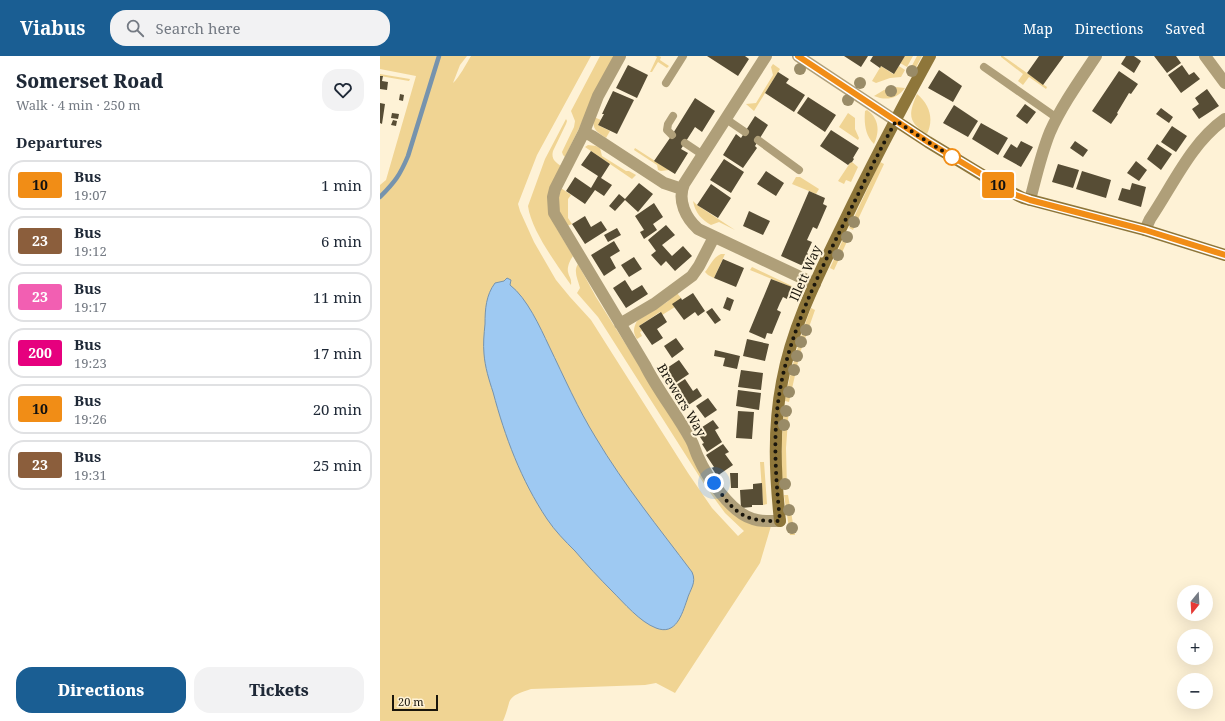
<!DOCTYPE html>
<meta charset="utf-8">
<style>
body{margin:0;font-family:"Noto Serif",serif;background:#f2f2f3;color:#1f2937;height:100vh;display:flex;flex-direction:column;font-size:15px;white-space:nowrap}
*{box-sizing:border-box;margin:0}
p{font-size:13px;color:#747a83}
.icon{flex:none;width:22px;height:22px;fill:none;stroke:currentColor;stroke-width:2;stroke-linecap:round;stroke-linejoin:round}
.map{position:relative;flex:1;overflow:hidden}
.side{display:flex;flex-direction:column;background:#fff;width:380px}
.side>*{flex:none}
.badge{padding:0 8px;border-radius:3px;font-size:14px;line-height:26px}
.needle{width:26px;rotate:198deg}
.tools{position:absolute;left:797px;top:529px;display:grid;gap:8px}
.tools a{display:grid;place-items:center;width:36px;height:36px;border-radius:50%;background:#fff;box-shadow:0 4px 16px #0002;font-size:20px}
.scale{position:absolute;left:12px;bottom:10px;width:46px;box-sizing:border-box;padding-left:4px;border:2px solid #1a160c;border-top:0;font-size:11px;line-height:14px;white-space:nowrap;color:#1a160c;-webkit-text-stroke:3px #fef2d6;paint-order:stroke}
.you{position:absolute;width:20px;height:20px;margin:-10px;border:3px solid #fff;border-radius:50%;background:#1a73e8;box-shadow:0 0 0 6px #1a73e833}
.map>.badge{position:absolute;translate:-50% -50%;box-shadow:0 0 0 2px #fff}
h2{padding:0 16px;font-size:15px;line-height:36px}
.round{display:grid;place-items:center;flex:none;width:42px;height:42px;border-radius:16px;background:#f2f2f3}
.headline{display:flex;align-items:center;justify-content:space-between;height:68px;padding:0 16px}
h1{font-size:19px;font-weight:800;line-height:30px}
.cta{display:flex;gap:8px;margin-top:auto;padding:8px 16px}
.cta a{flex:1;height:46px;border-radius:16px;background:#1a5e93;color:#fff;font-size:16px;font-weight:800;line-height:46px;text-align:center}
.cta a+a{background:#f2f2f3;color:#1f2937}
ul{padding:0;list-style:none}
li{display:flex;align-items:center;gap:12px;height:50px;margin:0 8px 6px;padding:0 8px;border:2px solid #e0e1e3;border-radius:16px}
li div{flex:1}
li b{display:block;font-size:15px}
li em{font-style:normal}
li .badge{min-width:44px;font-weight:700;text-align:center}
header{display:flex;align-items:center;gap:24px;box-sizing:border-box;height:56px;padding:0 20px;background:#1a5e93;color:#fff}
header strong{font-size:19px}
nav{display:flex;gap:22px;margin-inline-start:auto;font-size:14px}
.search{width:280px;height:36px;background:#f2f2f3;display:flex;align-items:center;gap:10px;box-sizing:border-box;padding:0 14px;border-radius:16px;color:#747a83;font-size:15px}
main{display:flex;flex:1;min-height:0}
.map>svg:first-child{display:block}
</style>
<header>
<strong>Viabus</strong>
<div class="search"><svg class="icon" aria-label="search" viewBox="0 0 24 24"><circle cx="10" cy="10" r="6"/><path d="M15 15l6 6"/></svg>Search here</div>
<nav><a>Map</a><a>Directions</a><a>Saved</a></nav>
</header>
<main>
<section class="side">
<div class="headline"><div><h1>Somerset Road</h1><p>Walk · 4 min · 250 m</p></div><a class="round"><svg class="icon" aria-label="heart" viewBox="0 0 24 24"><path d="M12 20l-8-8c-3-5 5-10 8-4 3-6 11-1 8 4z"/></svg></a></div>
<h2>Departures</h2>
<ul>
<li><span class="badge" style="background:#f18d16;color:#111">10</span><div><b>Bus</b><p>19:07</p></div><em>1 min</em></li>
<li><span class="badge" style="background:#8b5e3c;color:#fff">23</span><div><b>Bus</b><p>19:12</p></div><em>6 min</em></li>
<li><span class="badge" style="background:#f25fb2;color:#fff">23</span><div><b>Bus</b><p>19:17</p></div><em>11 min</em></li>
<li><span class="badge" style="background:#e6007e;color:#fff">200</span><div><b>Bus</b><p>19:23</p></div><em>17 min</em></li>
<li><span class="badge" style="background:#f18d16;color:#111">10</span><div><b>Bus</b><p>19:26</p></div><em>20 min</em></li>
<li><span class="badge" style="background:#8b5e3c;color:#fff">23</span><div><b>Bus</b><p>19:31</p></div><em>25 min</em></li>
</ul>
<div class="cta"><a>Directions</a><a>Tickets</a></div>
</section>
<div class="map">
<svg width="845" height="665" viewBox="0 0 845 665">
<rect width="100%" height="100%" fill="#fef2d6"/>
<path fill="#f0d493" d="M0 0H87L80 9 73 27C79 22 86 8 91 0H211L157 99 138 148 140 155 154 186 176 224 190 241 211 264 308 417 332 452 358 480 364 475 345 457 326 431 218 261 197 237 200 232C198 224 193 215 198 208L216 241 282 346 339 442 391 470 380 507 295 637 276 627 265 629 151 633C123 642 133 643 123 665H0V129L6 124 36 20 0 13Z
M220 0H234L185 101 183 99 182 96 194 71 195 65 191 55Z
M275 0H279L281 1 280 4 289 10 287 12 278 6 272 16H270L277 1Z
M525 0H533L527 11 520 7Z
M537 0H542L531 21 527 19Z
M621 0H623L667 31 666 33 649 21 643 29 638 25 643 18 621 1Z
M393 8 400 13 374 55 366 48 376 47 393 19 391 11Z
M501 10 513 18 519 10 525 14 521 21 510 22 496 27 492 25Z
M0 18 30 23 29 25 0 20Z
M515 31 525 32C517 43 506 45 494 40L504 34Z
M537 38C550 49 554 63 547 78 528 66 528 59 537 38Z
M487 54C499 62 500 75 494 88 485 79 484 67 485 55Z
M468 57 475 62V73L479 82 478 84 459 71Z
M214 61 221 64 218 69 230 75 226 82C216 75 212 74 214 61Z
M186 63 187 65 186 68 173 95C171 103 175 106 181 110L174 168 193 200C190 204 187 211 188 216 189 221 192 223 191 229 177 209 151 174 148 150L165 103Z
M208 89 216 90 220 92 222 100 246 115H249L256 119 252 123 205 91Z
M255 92 289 114 281 115 278 114 277 109 254 94Z
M472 106 478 111 471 126 466 124 464 128 458 125 470 107Z
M500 106 504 108 473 174 469 172Z
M416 121H420L439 133 436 138 412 128Z
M181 132 191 139 188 143V162L192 168 187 170C177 154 176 150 181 132Z
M313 145 317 149 355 174 339 166 331 169C322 164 315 157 313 145Z
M466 177 470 179 454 214 450 212Z
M341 198H345L334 222 328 219 325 216C330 210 333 201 341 198Z
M372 211 414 231 416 233 370 214Z
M297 237 301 242 295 251 282 259 280 256 259 270 262 275 260 276 262 280 257 283C253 277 253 272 257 265L287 246Z
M431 252 435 254 420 297 409 346 405 345C411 312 419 284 431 252Z
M405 350 409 351 406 392 407 433 403 434C401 406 401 378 405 350Z
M380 406H384L387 448 383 449Z
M404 439H408L415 479H410Z"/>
<path fill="#9ec9f2" stroke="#7693ad" d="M127 222 131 224 130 229C147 242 160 271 169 290 184 321 198 353 216 382 244 429 279 472 312 516 317 527 310 533 307 544 302 558 296 580 276 572 260 566 244 547 232 535 219 522 207 509 195 495 185 485 175 475 167 463 141 424 125 381 113 336 109 324 105 311 104 298 103 288 104 278 105 268 105 253 106 239 115 227L124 225Z"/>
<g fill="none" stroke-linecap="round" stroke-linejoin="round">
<path stroke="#7693ad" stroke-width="4.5" d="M0 141C15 126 20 119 28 100L59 0"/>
</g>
<path fill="#574d35" d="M327 0H365L369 3 358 20Z
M464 0H488L481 11Z
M493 0H525L514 18 501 10 500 12 490 5Z
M659 0H684L663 29 647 17Z
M746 0H754L761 5 754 17 741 8Z
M774 0H796L801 7 787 17Z
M248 9 268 19 257 42 236 32Z
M802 9 809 19 814 16 820 23 801 37 788 19Z
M559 14 582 30 573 46 548 32Z
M739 15 758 28 751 38 749 37 737 57 738 58 731 68 712 55Z
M398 16 409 23 406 27 425 39 414 56 385 37Z
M0 20H3L2 25 8 26 7 34 0 33Z
M827 33 839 50 819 63 812 53 819 48 815 42Z
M233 35 254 44 237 78 218 69 224 58H222Z
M20 38 24 39 23 45 19 44Z
M428 41 456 59 445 76 417 57Z
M315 42 335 55 322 76 315 71 301 93 308 97 295 118 274 105 292 79Z
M0 47 5 48 2 68 0 67Z
M645 48 656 56 647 68 636 60Z
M574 49 598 65 588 81 563 67Z
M781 52 793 61 789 67 776 58Z
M12 57 19 58 18 63 11 62Z
M375 60 388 69 375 90 377 92 363 112 343 99 356 78 361 82Z
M13 64 17 65 16 70 11 69Z
M601 67 628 82 618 99 592 83Z
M792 70 807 80 796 96 781 86Z
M451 74 479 92 473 102 474 103 472 106 470 107 468 109 440 90Z
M641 85 653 91 641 111 623 101 631 88 637 92Z
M695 85 708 94 703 101 690 92Z
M777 88 792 98 781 114 767 103Z
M211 95 230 108 221 122 232 129 224 140 215 134 205 148 186 135 195 121 211 132 218 120 201 109Z
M344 103 364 116 351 137 330 124Z
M756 105 767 114 759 125 747 117Z
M678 108 699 114 693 132 672 126Z
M386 115 404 127 396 140 377 128Z
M702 115 731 124 726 142 696 133Z
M259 127 273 138 258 156 245 144 235 155 229 150 239 138 245 143Z
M752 127 766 131 761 151 738 144 742 132 750 134Z
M331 128 351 142 338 162 317 149Z
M429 135 445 142 443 148 447 150 437 173 433 171 427 184 432 186 427 197 428 198 423 210 401 200Z
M274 147 283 161 273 168 277 174 264 183 260 176 264 174 255 160Z
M369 155 390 165 383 179 363 170Z
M205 160 211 171 221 165 227 174 205 188 192 168Z
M286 169 295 179 282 189 292 200 303 190 312 200 295 215 286 205 281 210 271 199 276 195 268 184Z
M237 172 241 179 228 186 224 179Z
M234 185 240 195 230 201 236 212 224 220 211 199Z
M254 201 262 213 249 221 241 209Z
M343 203 364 212 356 231 334 222Z
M391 223 412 231 407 243 403 241 400 247 397 254 401 256 392 278 387 277 385 283 369 276Z
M245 224 252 235 262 229 268 238 246 252 233 232Z
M313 237 325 255 318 260 315 256 304 264 292 248 301 242 302 244Z
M347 241 354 244 350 255 343 252Z
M332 252 341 264 335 268 326 256Z
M281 256 287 266 277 273 283 282 272 289 259 270Z
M296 282 304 293 292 302 284 290Z
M367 283 389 288 385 305 363 300Z
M335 294 360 300 357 313 343 310 345 302 334 300Z
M299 304 309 318 291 330 281 316Z
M361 314 383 317 381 334 358 331Z
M305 323 313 335 317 332 322 340 304 352 297 340 295 341 290 333Z
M358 334 381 337 379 354 356 350Z
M328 342 337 354 325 362 316 350Z
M358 355 374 356 372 383 356 382Z
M333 364 339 372 335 374 342 386 327 396 322 388 324 387 316 375Z
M343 388 349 396 345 398 353 409 337 420 332 412 334 411 326 399Z
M350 417H358V432H351Z
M382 427 383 449H372V451L361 452 360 434 373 433V428Z"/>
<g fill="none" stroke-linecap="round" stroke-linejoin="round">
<path stroke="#af9f79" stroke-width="8" d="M604 11 677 62
M286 27 303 0
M346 63 365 76
M292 79 287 74 288 68 293 60
M378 84 419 114
M305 87 323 99"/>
<path stroke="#af9f79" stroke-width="12" d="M240 0 218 40 204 76 175 133 173 141 174 157 265 309C278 335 297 358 311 384 314 389 315 395 318 401 327 421 351 457 373 463 382 466 391 465 400 465
M386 0 304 128C297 145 306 162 318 173L435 228
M418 0 516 65
M825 0 845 27
M204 76 212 80 284 127 302 133
M650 144C656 121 661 98 670 76 682 49 700 24 716 0
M765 174 770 163C793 129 811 87 845 63
M240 268 274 248 312 220 319 210 334 181"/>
<path stroke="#8e763a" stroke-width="12" d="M516 65 548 86 627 134 643 142 765 174 845 199
M400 465C395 418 393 373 402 326 412 270 439 218 464 166 491 110 520 55 550 0"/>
</g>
<g fill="#998b67">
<circle cx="420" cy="13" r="6"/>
<circle cx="532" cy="15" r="6"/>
<circle cx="480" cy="27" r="6"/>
<circle cx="511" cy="35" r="6"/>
<circle cx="468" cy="44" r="6"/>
<circle cx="474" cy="166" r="6"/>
<circle cx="467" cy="181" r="6"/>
<circle cx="458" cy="199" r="6"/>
<circle cx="426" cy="274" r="6"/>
<circle cx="421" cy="286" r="6"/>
<circle cx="417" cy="300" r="6"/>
<circle cx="414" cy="314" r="6"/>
<circle cx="409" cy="336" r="6"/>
<circle cx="406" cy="355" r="6"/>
<circle cx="404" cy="369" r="6"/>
<circle cx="405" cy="428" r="6"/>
<circle cx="409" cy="454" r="6"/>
<circle cx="412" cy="472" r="6"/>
</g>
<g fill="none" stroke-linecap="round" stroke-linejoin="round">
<g stroke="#fff" stroke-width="9">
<path id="line" d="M418 0 548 86 636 139 650 144 765 174 845 199"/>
</g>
<use href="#line" stroke="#f18d16" stroke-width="6"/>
<path stroke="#1a160c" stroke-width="4" stroke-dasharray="0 7.2" d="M334 427C354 457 363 466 400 465 396 425 393 386 398 347 406 285 434 228 461 173 479 137 496 100 516 65L548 86 574 102 572 101"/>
</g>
<circle fill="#fff" stroke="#f18d16" stroke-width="2" cx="572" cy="101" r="8"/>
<g text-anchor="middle" stroke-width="4" stroke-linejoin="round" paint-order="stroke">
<g font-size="13" fill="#1a160c" stroke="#fef2d6">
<text transform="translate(425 217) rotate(-66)" y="5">Illett Way</text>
<text transform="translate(302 344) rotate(59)" y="5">Brewers Way</text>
</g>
</g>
</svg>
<div class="tools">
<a><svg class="needle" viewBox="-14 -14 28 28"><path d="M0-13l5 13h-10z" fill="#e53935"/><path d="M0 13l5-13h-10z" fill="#747a83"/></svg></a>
<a>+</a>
<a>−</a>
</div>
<div class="scale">20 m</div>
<div class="you" style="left:334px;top:427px"></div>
<b class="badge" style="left:618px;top:129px;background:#f18d16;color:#111">10</b>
</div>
</main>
